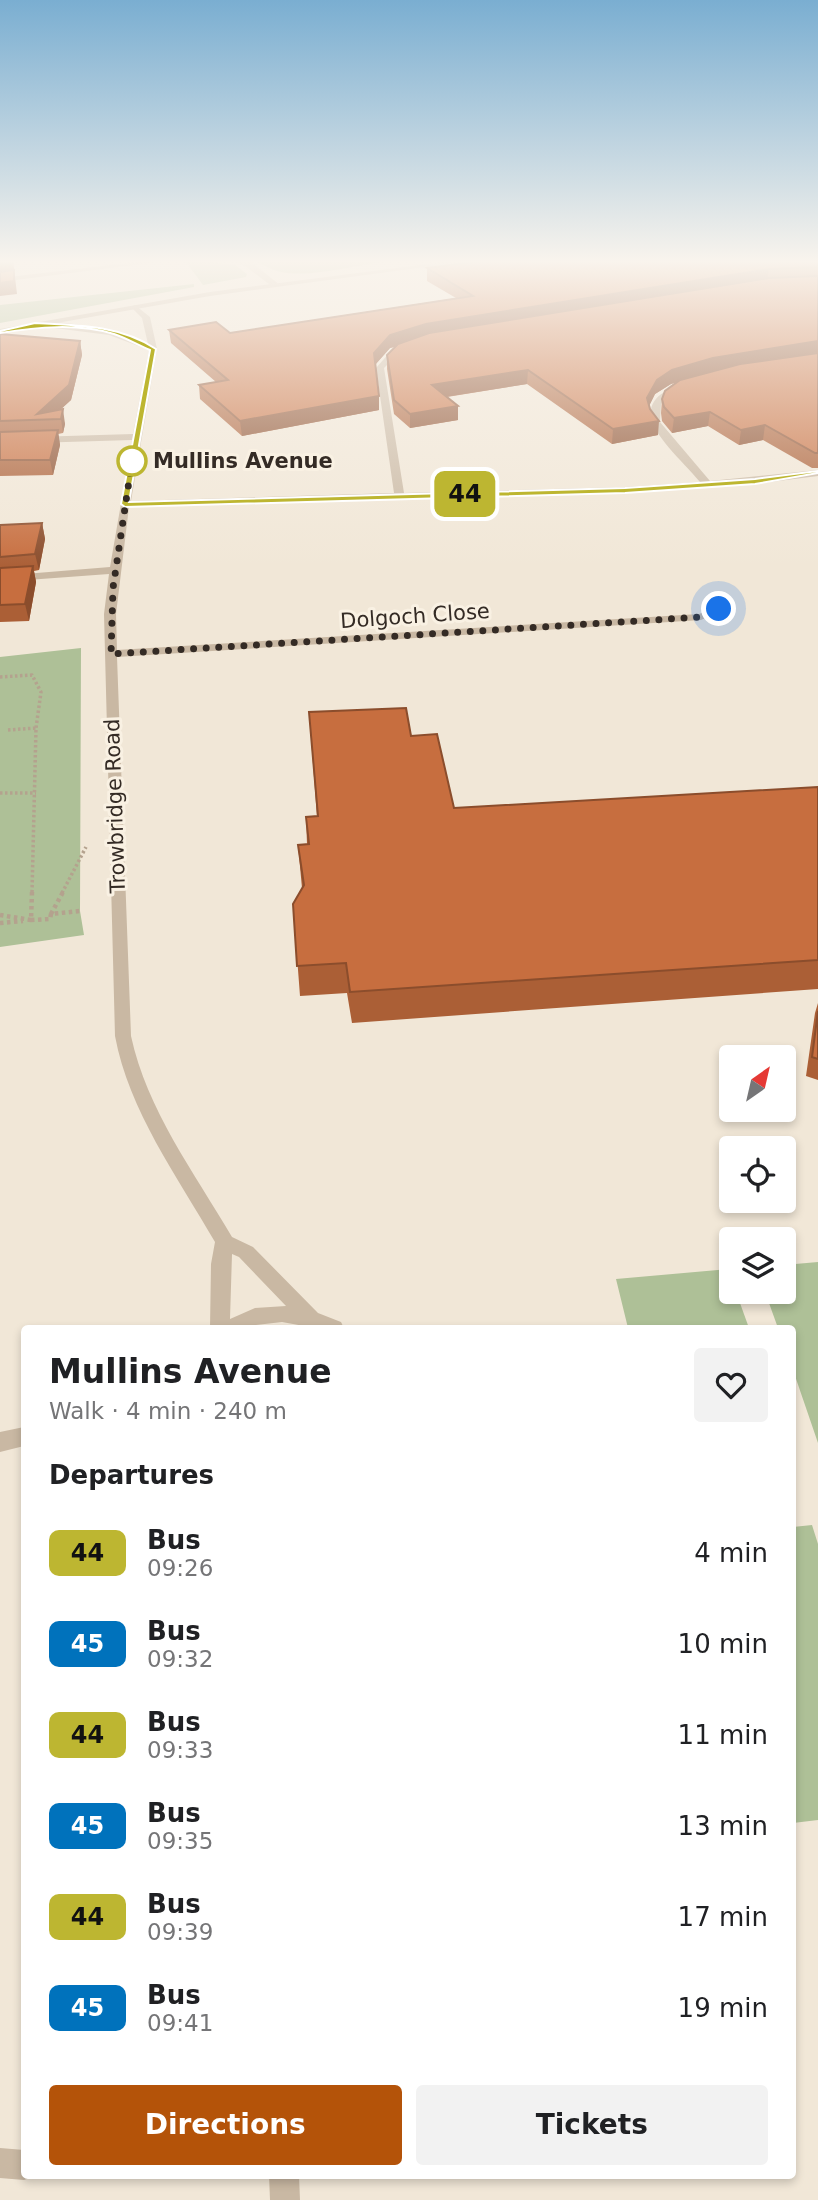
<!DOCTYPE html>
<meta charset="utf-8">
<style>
body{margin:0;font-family:"DejaVu Sans",sans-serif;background:#f2f2f2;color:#202124;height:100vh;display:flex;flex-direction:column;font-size:26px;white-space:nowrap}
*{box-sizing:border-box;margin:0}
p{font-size:23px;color:#757577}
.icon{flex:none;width:38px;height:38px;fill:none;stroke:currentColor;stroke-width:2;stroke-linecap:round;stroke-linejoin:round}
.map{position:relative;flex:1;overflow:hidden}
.side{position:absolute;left:21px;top:1325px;width:775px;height:854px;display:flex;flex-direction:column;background:#fff;border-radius:7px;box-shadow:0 4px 10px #0003}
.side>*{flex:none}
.badge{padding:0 14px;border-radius:10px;font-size:24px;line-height:46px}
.needle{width:46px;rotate:34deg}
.buttons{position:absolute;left:719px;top:1045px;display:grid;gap:14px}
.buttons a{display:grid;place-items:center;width:77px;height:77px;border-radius:7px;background:#fff;box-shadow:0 4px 10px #0003;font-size:35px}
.you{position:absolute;width:35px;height:35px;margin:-18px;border:5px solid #fff;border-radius:50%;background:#1a73e8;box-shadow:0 0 0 10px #1a73e833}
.map>.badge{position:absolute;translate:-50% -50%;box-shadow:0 0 0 4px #fff}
h2{padding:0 28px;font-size:26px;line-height:63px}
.round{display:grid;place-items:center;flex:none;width:74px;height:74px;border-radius:7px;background:#f2f2f2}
.summary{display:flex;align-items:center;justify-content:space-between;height:119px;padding:0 28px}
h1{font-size:33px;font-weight:600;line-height:52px}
.cta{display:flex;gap:14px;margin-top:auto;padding:14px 28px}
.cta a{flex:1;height:80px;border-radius:7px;background:#b45309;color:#fff;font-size:28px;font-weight:600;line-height:80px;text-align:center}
.cta a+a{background:#f2f2f2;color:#202124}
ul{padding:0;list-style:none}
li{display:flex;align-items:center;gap:21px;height:91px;padding:0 28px}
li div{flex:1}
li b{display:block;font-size:26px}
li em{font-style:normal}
li .badge{min-width:77px;font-weight:700;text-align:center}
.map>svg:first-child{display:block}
</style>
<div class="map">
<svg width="818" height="2200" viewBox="0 0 818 2200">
<rect width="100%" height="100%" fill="#f1e7d7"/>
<path fill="#aec097" d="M251 260H390L393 261C359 263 309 280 277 271 268 268 260 263 251 260Z
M204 261 235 265 247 274 246 277 203 285 186 262Z
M194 284V287L0 323V305Z
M81 648 80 911 84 935 0 947V657Z
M818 1262V1443L793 1370V1328H778L765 1292H784V1265Z
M729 1269 732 1292H736L749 1328H628L616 1279Z
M812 1525 818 1544V1820L793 1823V1527Z"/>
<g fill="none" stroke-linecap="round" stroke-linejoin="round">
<path stroke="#b4a28e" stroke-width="3.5" stroke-dasharray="2.5 2.5" stroke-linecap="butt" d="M0 677 32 675 41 692 36 728
M8 730 36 728 32 893
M0 793H36
M62 893 86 847"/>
<path stroke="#b4a28e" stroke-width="4.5" stroke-dasharray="3.5 3.5" stroke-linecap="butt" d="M32 892 31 920 50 919 51 914 80 911
M51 914 63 892
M0 915 31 920
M0 923 23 921"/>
<path fill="#c9b8a3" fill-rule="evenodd" d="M154 260H173L0 282V278Z
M230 260 251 262 280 285 273 287 245 266Z
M135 305 150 317 157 349 131 501 394 493 376 368 391 351 407 346 410 350 397 355 384 368 404 493 625 487 700 482C673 449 613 405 685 383L689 386 688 388 670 396 661 404 660 422 710 481 818 470V476L755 484 625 493 129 507 116 614 117 650 699 614 719 606 725 609 701 620 117 657 131 1036C147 1110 194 1172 232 1237L253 1247 318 1313 341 1322 344 1328H315L282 1322 256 1325 248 1328H210L211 1264 215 1242C177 1176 129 1111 115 1036L104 614 109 574 0 582V576L110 567 132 440 0 444V438L133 434 149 350 109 335 31 325C52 315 125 333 148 344L142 318 131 307ZM232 1254 239 1257 286 1306 255 1308 230 1319Z
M24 1427V1446L0 1452V1432Z
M0 2148 24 2150V2175L35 2176 24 2180 0 2178Z
M269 2175H299L300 2200H270Z"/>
<path fill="#c9b8a3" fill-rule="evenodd" d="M459 260H477L210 296 0 333V329L210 292Z"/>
</g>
<path fill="#ab5f36" d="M818 260V468H812L763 440 739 445 708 426 672 433 662 421 661 413 662 399 677 382 671 384 655 394 649 406 658 435 612 444 527 384 447 397 458 406V420L410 428 394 414 387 369V355L395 347 390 348 375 365 379 410 242 436 200 399 199 385 216 382 171 343 169 330 230 333 456 298 427 281V268Z
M0 334 80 341 82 355 71 400 60 410 65 424 63 433 58 434 60 445 53 475 0 476Z
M42 523 45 539 39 570 34 571 36 582 29 621 0 622V525Z
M309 712 411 736 454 808 818 787V989L352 1023 347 993 300 996 293 904 302 888 298 845 307 844 306 817H317Z
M818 1003V1080L806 1076 815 1013Z"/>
<path fill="#8b4d2c" d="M13 260 17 294 0 296V263Z
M769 269 767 281 426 337 390 348 374 366V353L390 335 426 324Z
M80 341 82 355 71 400 50 419 37 414Z
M818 341V352L711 372 671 384 655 394 646 412 647 398 657 380 672 370 713 358Z
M528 370 527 384 432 399V385Z
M379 396V410L242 436 240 421Z
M458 406V420L410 428V414Z
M63 409 65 424 63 433 61 419Z
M710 412 708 426 672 433 674 418Z
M659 421 658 435 612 444 613 429Z
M765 425 763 440 739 445 741 430Z
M58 430 60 445 53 475 50 460Z
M42 523 45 539 39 570 35 554Z
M33 566 36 582 29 621 25 604Z"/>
<path fill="#c76e3f" stroke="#8b4d2c" stroke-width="2" d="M0 260H13V261L0 263Z
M489 260H818V267L769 269 426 324 390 335 374 353 379 396 240 421 199 385 228 380 169 330 216 322 230 333 473 296 427 268Z
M14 270V281L0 283V272Z
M818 276V341L713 358 672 370 657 380 647 398 650 409 659 421 613 429 528 370 432 385 458 406 410 414 394 400 387 355 398 344 429 333 769 278Z
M0 334 80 341 69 385 37 414 63 409 61 419 0 421Z
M818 353V453H815L765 425 741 430 710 412 674 418 664 407 662 399 665 391 680 380 740 364Z
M58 430 50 460H0V432Z
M42 523 35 554 0 557V525Z
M33 566 25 604 0 605V568Z
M406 708 411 736 437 734 454 808 818 787V960L350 992 346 963 297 966 293 904 304 885 298 845 309 844 306 817 318 816 309 712Z
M818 1011V1059L812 1057Z"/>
<linearGradient id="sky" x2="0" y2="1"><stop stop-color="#7aaed1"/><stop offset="0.46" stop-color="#f9f4ed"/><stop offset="1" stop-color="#f9f4ed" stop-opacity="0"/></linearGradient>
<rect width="818" height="568" fill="url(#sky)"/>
<path fill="#bdb631" stroke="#fff" stroke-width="2" d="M35 323C76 325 120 325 156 349L129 502 625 488 755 479 818 471V473L755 484 625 493 125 507 121 504 150 350C138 345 126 338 114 334 78 323 37 327 0 333V331Z"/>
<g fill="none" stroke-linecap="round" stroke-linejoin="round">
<path stroke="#342b25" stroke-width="7" stroke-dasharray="0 12.6" d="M132 461 113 588 111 654 701 617 719 609"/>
</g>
<circle fill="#fff" stroke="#bdb631" stroke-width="3.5" cx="132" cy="461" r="14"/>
<g text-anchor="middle" stroke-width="6" stroke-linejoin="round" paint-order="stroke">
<g font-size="21" font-weight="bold" fill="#342b25" stroke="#f9f1e3" text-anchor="start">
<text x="153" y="468">Mullins Avenue</text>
</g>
<g font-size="21" fill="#342b25" stroke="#f9f1e3">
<text transform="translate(415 616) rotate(-4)" y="7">Dolgoch Close</text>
<text transform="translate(115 806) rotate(-92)" y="7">Trowbridge Road</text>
</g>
</g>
</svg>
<div class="buttons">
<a><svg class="needle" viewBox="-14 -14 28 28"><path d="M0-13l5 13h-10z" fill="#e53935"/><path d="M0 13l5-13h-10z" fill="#757577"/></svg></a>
<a><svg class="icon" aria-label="locate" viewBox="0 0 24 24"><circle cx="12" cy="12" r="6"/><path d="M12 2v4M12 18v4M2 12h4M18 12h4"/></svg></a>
<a><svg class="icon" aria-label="layers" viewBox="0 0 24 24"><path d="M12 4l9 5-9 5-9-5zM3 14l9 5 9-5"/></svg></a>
</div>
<div class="you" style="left:719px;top:609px"></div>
<b class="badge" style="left:465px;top:494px;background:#bdb631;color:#111">44</b>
<section class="side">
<div class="summary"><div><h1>Mullins Avenue</h1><p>Walk · 4 min · 240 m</p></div><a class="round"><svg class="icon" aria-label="heart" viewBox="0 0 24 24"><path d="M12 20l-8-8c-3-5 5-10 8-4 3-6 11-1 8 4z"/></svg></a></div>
<h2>Departures</h2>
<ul>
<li><span class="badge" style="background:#bdb631;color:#111">44</span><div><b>Bus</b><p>09:26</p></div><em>4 min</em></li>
<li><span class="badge" style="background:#0072bc;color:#fff">45</span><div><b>Bus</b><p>09:32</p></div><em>10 min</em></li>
<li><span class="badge" style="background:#bdb631;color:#111">44</span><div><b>Bus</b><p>09:33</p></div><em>11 min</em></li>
<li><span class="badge" style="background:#0072bc;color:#fff">45</span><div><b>Bus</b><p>09:35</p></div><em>13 min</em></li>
<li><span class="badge" style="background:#bdb631;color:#111">44</span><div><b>Bus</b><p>09:39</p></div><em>17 min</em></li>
<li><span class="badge" style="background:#0072bc;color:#fff">45</span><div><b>Bus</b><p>09:41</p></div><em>19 min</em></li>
</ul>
<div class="cta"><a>Directions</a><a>Tickets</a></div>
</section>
</div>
